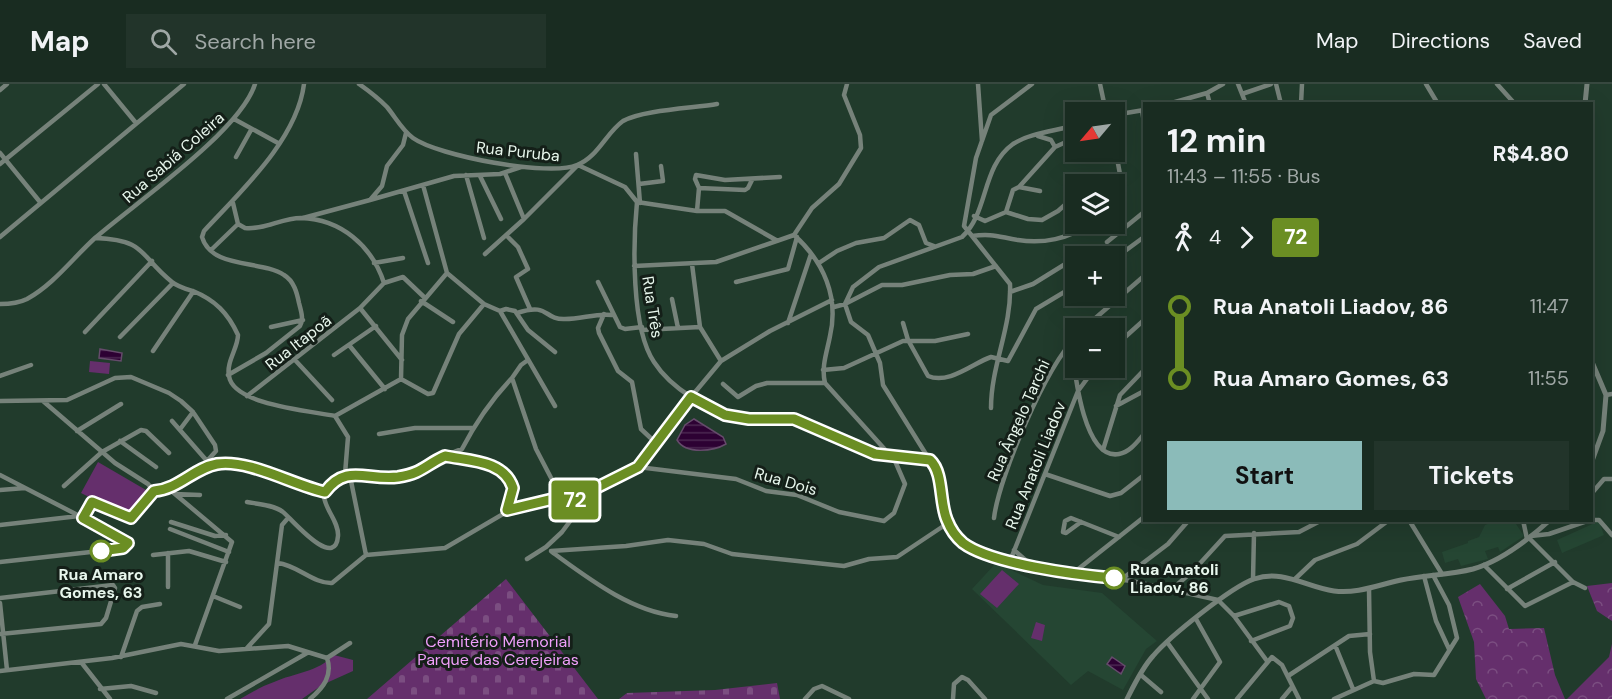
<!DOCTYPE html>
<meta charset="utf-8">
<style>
body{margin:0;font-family:"DM Sans",sans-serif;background:#22342a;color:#f1f3f6;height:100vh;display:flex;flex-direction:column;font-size:22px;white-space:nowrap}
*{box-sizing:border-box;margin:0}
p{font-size:20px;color:#9fa7a5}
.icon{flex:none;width:33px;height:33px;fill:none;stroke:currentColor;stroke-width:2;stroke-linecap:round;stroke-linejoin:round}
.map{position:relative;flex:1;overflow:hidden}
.sheet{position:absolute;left:1143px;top:18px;width:450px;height:420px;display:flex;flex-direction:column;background:#192c21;border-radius:0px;box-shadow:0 6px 24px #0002,0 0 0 2px #37483f}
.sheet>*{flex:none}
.badge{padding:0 12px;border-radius:4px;font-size:21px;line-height:39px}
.needle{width:39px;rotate:241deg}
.controls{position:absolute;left:1065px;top:18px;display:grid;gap:12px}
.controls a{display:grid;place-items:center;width:60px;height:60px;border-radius:0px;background:#192c21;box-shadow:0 6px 24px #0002,0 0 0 2px #37483f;font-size:30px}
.map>.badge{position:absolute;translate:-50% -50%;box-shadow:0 0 0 3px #fff}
.legs{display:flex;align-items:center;gap:9px;height:66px;padding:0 24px;font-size:20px}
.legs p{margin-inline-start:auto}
.summary{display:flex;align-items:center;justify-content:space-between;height:102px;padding:0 24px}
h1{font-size:33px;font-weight:700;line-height:45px}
.primary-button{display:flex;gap:12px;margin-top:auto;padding:12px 24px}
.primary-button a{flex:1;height:69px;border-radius:0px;background:#8bbbb9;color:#111;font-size:24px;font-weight:700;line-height:69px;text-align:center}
.primary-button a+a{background:#22342a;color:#f1f3f6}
ul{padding:0 24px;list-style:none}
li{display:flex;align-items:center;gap:21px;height:72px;font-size:22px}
li i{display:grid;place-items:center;width:9px;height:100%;margin:0 8px;background:currentColor}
li i::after{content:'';width:15px;height:15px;margin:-8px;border:4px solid;border-radius:50%;background:#192c21}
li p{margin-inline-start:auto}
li:first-child i{background:linear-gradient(#0000 50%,currentColor 0)}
li:last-child i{background:linear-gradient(currentColor 50%,#0000 0)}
header{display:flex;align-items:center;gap:36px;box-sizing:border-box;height:84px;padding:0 30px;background:#192c21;border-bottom:2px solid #37483f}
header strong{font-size:28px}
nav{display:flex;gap:33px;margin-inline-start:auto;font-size:21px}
.search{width:420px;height:54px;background:#22342a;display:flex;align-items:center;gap:15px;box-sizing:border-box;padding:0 21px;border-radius:0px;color:#9fa7a5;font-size:22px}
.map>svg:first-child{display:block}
</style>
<header>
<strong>Map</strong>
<div class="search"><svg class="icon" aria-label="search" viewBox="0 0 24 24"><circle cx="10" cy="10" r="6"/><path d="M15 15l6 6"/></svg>Search here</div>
<nav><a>Map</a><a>Directions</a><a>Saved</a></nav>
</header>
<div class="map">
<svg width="1612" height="615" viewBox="0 0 1612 615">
<defs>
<pattern id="forest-crowns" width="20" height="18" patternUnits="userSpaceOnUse" patternTransform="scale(1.5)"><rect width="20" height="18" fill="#652f6c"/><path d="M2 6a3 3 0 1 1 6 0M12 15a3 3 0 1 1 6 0" fill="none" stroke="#7b4e81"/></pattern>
<pattern id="cemetery-stones" width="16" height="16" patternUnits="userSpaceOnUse" patternTransform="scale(1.5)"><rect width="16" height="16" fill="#652f6c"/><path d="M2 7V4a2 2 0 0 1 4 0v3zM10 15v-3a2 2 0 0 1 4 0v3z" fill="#7b4e81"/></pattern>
<pattern id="water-rules" width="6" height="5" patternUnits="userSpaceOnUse" patternTransform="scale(1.5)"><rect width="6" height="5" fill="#2d0133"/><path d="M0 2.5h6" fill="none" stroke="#4b2751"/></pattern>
</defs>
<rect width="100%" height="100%" fill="#213b2c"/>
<path fill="#254633" d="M1497 436 1514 437 1524 452 1500 468 1498 463 1485 467 1488 475 1461 482 1458 475 1445 479 1442 468 1468 459V457L1479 453 1485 441Z
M1599 437 1604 451 1562 469 1557 456Z
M996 479 1043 501 1102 509 1157 557 1146 565 1123 606 1088 587 1071 601 972 505Z"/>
<path fill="url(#forest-crowns)" d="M1612 499V537L1597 527 1587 502Z
M1480 500 1505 532 1509 545 1544 544 1555 591 1565 615H1486L1476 595 1474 558 1458 513Z
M1612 560V615H1567L1609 573Z"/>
<path fill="url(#cemetery-stones)" d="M506 495 598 615H367Z
M777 599 780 615H619L627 609 715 606Z"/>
<path fill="#652f6c" d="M90 277 110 279 109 290 89 288Z
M98 378 146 406 129 433 81 409Z
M1002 486 1019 500 997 524 980 510Z
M1036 538 1045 541 1042 557 1031 554Z
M334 571 353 576V587L322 601 302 615H240C251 609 262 602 274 598 294 589 318 588 334 571Z"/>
<path fill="url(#water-rules)" stroke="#654b6b" stroke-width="1.5" d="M100 265 122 269 121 277 99 274Z
M694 335 723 353 726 360C714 367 686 371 677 356L685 341Z
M1112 573 1125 582 1121 590 1107 580Z"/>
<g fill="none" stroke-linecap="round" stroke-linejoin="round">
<path stroke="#76827a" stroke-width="4.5" d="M104 0 136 39
M359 0C369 7 378 14 387 23 396 34 402 46 413 54 438 72 550 93 577 81 598 73 606 49 623 37 642 26 694 24 717 20
M978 0 982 57
M1032 0 991 31 976 74 964 142 972 152C992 149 999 153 1018 156 1042 160 1070 155 1088 140
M1100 0 1106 28
M1238 0 1246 20
M1276 0 1281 20
M1426 0 1438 20
M1497 0 1515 20
M0 6 7 0
M1207 9 1210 20
M1242 10 1271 0
M1168 20 1207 9 1223 0
M1301 20 1302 0
M1142 26 1144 39
M1114 31 1144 26
M234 35 278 59
M1038 52 1051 56 1055 63
M1114 58 1122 101 1114 111
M0 69 40 118
M636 70 640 119
M236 73 251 46
M0 80 98 0
M466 91 484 154
M480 92 501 135
M639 100 663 97 661 82
M423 101 447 189
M1019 103 1055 63 1066 58
M699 104 745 106 748 104 752 96
M404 107 428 179
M370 116 454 92 500 90 521 83
M637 118C633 159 631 244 654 278 663 292 677 304 691 313L721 277 770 247 832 216
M233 119 238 140 245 144C264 146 282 134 301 134 341 135 372 162 384 199
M697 127 699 104 695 95 696 91 725 96 780 93
M1006 128 1013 106 1019 103 1040 107
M974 132 985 137 1006 128 1028 135 1042 136 1058 127 1076 111
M303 134 370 116 382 102 387 82 403 61 406 49
M524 135 578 81 625 103 637 118 697 127H725L776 156
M794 151C824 178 839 213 830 252 827 268 821 283 825 299L889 370
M507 152 518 163 528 185 516 193 530 225
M972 152 1010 200C1012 243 991 281 991 324
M0 153 184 0
M95 154C148 156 138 171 172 198 178 203 186 205 193 207 215 216 228 229 238 251 238 264 226 278 229 292 233 321 311 327 335 332L348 353 345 390
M1107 158 1144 128
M211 166 238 140
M485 170 524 135 505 89
M1114 175 1144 153
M374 179 403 174
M819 179 837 167 856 159 884 154 910 136 919 141 926 159 934 162
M692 180 700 243 721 277
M634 182 716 178 794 151 812 124 839 100 861 64 860 51 844 11 847 0
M598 198 620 243 625 245 642 243
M736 198 788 185 797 153
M1010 208 1033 200 1075 174
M672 215 678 244
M421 217 453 238
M0 220C9 220 19 219 27 215 53 201 73 174 95 154 135 119 240 48 255 0
M834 223 845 220 882 201H902L950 191 973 190 996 182
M360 224 402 276
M500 227 506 225 515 227 528 246 555 268
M517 229C550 218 543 236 565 235 582 235 596 229 612 231
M604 230 598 244 599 249 618 287 632 298 641 345 657 360
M788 239 811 170
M903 239 908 256 928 292C949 301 973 279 991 273L1008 277 1036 225 1076 201
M271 243 303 236
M1084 244 1144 192
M642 246 700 243
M85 248 152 177
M120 253 173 199
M1071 257C1074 281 1082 377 1119 370 1130 368 1137 358 1144 350
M349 261 385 305
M1114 263 1144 236
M153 267 193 208
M334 271 376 242
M295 276 332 316
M528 276 521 281 512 294 536 365 561 413
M823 286 844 284 903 257H935L968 250
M228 291 266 269 300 242C304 235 301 227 299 219 297 209 294 197 284 191 262 176 211 185 202 153L204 147C240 108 297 56 304 0
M0 292 31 281
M401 295 428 310 433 309 459 250 484 220 500 227 555 322
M401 295 402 251 408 235 447 189 484 220
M723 300 738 313 756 302 767 299H825
M1606 311 1612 310
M247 312 360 224 384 199 403 193 424 213
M0 317 67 316 115 294 131 293 169 309 181 317 193 328 215 361 216 367 207 377 209 382
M43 317 115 379 148 400 154 407
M1116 322 1144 307
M335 332 401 295
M172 337 207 377
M181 344 193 328
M77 347 121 320
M379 350 415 344H472
M120 357 156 383
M1103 366 1120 311 1144 286
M445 372C469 377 504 376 513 404L507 425
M929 375 883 301 880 279 868 251 851 238 845 220 853 203 879 183 962 153C989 128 981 83 1013 60 1030 49 1056 47 1076 41
M638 383 736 395 766 407 797 411 839 428 884 437 894 429 905 400 892 370
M1045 390 1110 412 1121 409 1144 391
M0 391 126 456 128 461 118 465 0 478
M350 392 366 471
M64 402 102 368 141 346 146 347 169 369
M169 405 232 458 195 561
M0 406 25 404
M1592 409 1604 395H1612
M175 410 200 411
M247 418C258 420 274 421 283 428 289 432 335 488 338 452 339 438 326 427 324 413 326 404 333 395 342 392 351 388 384 395 398 393 424 389 438 373 462 365 476 338 491 316 512 294
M83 434 94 417 131 433 154 407C178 404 194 384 217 380 250 375 293 401 325 408
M994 434C999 392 1046 283 1076 253
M1409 436 1442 490
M1523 436 1527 455
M1592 436H1599L1612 451
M171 438 215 452 226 451
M1081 438 1066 449 1063 448 1065 437 1071 434 1119 453
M0 441 79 432
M170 445 229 468
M1531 452 1549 450 1590 436
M1529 454 1573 498 1585 504
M1014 466 1030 480
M551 467 626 462 668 456 704 460 732 470 844 482 869 475 897 473 948 439 966 461 1001 476 1072 490 1132 497 1218 516 1234 532 1267 577
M552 468C588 494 630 527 676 532
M153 471 189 467 226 478
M527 475 546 463 562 448 594 405 638 383 691 313 725 331 749 335H794L875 370 930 376C942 387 941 421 948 439
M1010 477 1078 307 1095 284
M278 479C297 481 314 500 332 499L366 471 445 464 515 423 561 413 570 414 582 421
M1484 481 1525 522 1573 498
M1072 490 1144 433
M1424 492 1436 537 1449 565
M1122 495 1168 460 1189 436
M1253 495 1254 449
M1295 495 1315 476 1357 460 1389 436
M168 503V469
M1172 505 1193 487 1225 452 1299 448 1322 436
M1369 505 1370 568 1374 597
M1507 505 1555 478
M213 512 240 523
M0 514 113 501 115 504 106 534 101 540 0 550
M0 519 7 586
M1234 532 1279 518 1289 522 1293 534 1290 542 1251 557
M1167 558 1208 615
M1335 561 1353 605
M247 564 269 540 282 441 288 434
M121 573 137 527 142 523 160 520
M327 574 350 559
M81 578 110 615
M0 587 112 574 181 560 219 567 288 562 327 574
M1141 591 1161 608
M1288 592 1349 552 1370 550
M100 605 131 602 156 609
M227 615 307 569
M310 615C323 604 333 592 327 574
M805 615 814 605 822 602 849 615
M953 615 954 600 962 593 968 596 985 615
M1193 615 1220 578 1196 535
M1237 615 1272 573 1282 581 1299 615
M1282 615 1292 603
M1334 615 1374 597 1383 599 1414 590 1434 591 1457 554 1449 521 1433 491"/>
<path stroke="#76827a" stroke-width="5" d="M1585 20 1587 0
M1592 278 1606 311 1603 347 1592 377
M1127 615C1134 601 1142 584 1153 572 1169 553 1231 503 1254 495 1283 485 1306 503 1334 507 1357 510 1378 501 1401 496 1425 491 1449 491 1473 485 1501 477 1528 456 1550 436"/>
</g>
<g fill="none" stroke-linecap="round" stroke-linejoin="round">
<g stroke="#fff" stroke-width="14">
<path id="line-1" d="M101 467 123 464 128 459 83 434 92 418 131 434 154 407C179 405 194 384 217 380 249 375 293 401 325 408 346 379 367 397 398 393 423 389 425 381 445 372 469 377 504 376 513 404L507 426 561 413 570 414 582 421 594 405 638 383 691 313 725 331 749 335H794L875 370 930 376C944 389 939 418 947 436 950 444 956 453 963 459 991 480 1077 491 1114 494"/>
</g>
<use href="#line-1" stroke="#6b8e23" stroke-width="9"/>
</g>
<g fill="#fff" stroke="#6b8e23" stroke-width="3">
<circle cx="101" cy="467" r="10"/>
<circle cx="1114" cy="494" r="10"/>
</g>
<g text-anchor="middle" stroke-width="6" stroke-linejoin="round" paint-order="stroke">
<g font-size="16" fill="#e8f7ed" stroke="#141f18">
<text transform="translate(518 67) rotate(6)" y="6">Rua Puruba</text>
<text transform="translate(173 73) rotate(-41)" y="6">Rua Sabiá Coleira</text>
<text transform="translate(653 223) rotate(81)" y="6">Rua Três</text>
<text transform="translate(298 258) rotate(-38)" y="6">Rua Itapoã</text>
<text transform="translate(1018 336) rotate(-66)" y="6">Rua Ângelo Tarchi</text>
<text transform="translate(1035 381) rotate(-68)" y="6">Rua Anatoli Liadov</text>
<text transform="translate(786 397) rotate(16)" y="6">Rua Dois</text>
</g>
<g font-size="16" font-weight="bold" fill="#e8f7ed" stroke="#141f18" text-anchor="start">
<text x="1130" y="491">Rua Anatoli<tspan x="1130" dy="18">Liadov, 86</tspan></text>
<text x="101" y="496" text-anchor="middle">Rua Amaro<tspan x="101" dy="18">Gomes, 63</tspan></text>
</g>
<g font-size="16" fill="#f09ffb" stroke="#141f18">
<text x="498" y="563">Cemitério Memorial<tspan x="498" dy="18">Parque das Cerejeiras</tspan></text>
</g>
</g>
</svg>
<div class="controls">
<a><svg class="needle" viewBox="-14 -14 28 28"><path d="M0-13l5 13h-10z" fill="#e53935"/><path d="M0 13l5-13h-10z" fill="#9fa7a5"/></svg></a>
<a><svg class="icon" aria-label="layers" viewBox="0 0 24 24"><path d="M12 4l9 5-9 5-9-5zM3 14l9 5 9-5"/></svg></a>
<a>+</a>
<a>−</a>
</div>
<b class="badge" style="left:575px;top:416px;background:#6b8e23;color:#fff">72</b>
<section class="sheet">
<div class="summary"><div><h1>12 min</h1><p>11:43 – 11:55 · Bus</p></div><b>R$4.80</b></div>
<div class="legs"><svg class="icon" aria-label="walk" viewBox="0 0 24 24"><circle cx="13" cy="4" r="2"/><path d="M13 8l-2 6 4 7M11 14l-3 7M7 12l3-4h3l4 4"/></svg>4<svg class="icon" aria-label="forward" viewBox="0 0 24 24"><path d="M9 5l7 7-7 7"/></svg><b class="badge" style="background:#6b8e23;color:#fff">72</b></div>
<ul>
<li><i style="color:#6b8e23"></i><b>Rua Anatoli Liadov, 86</b><p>11:47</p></li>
<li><i style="color:#6b8e23"></i><b>Rua Amaro Gomes, 63</b><p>11:55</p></li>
</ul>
<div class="primary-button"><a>Start</a><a>Tickets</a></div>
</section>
</div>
